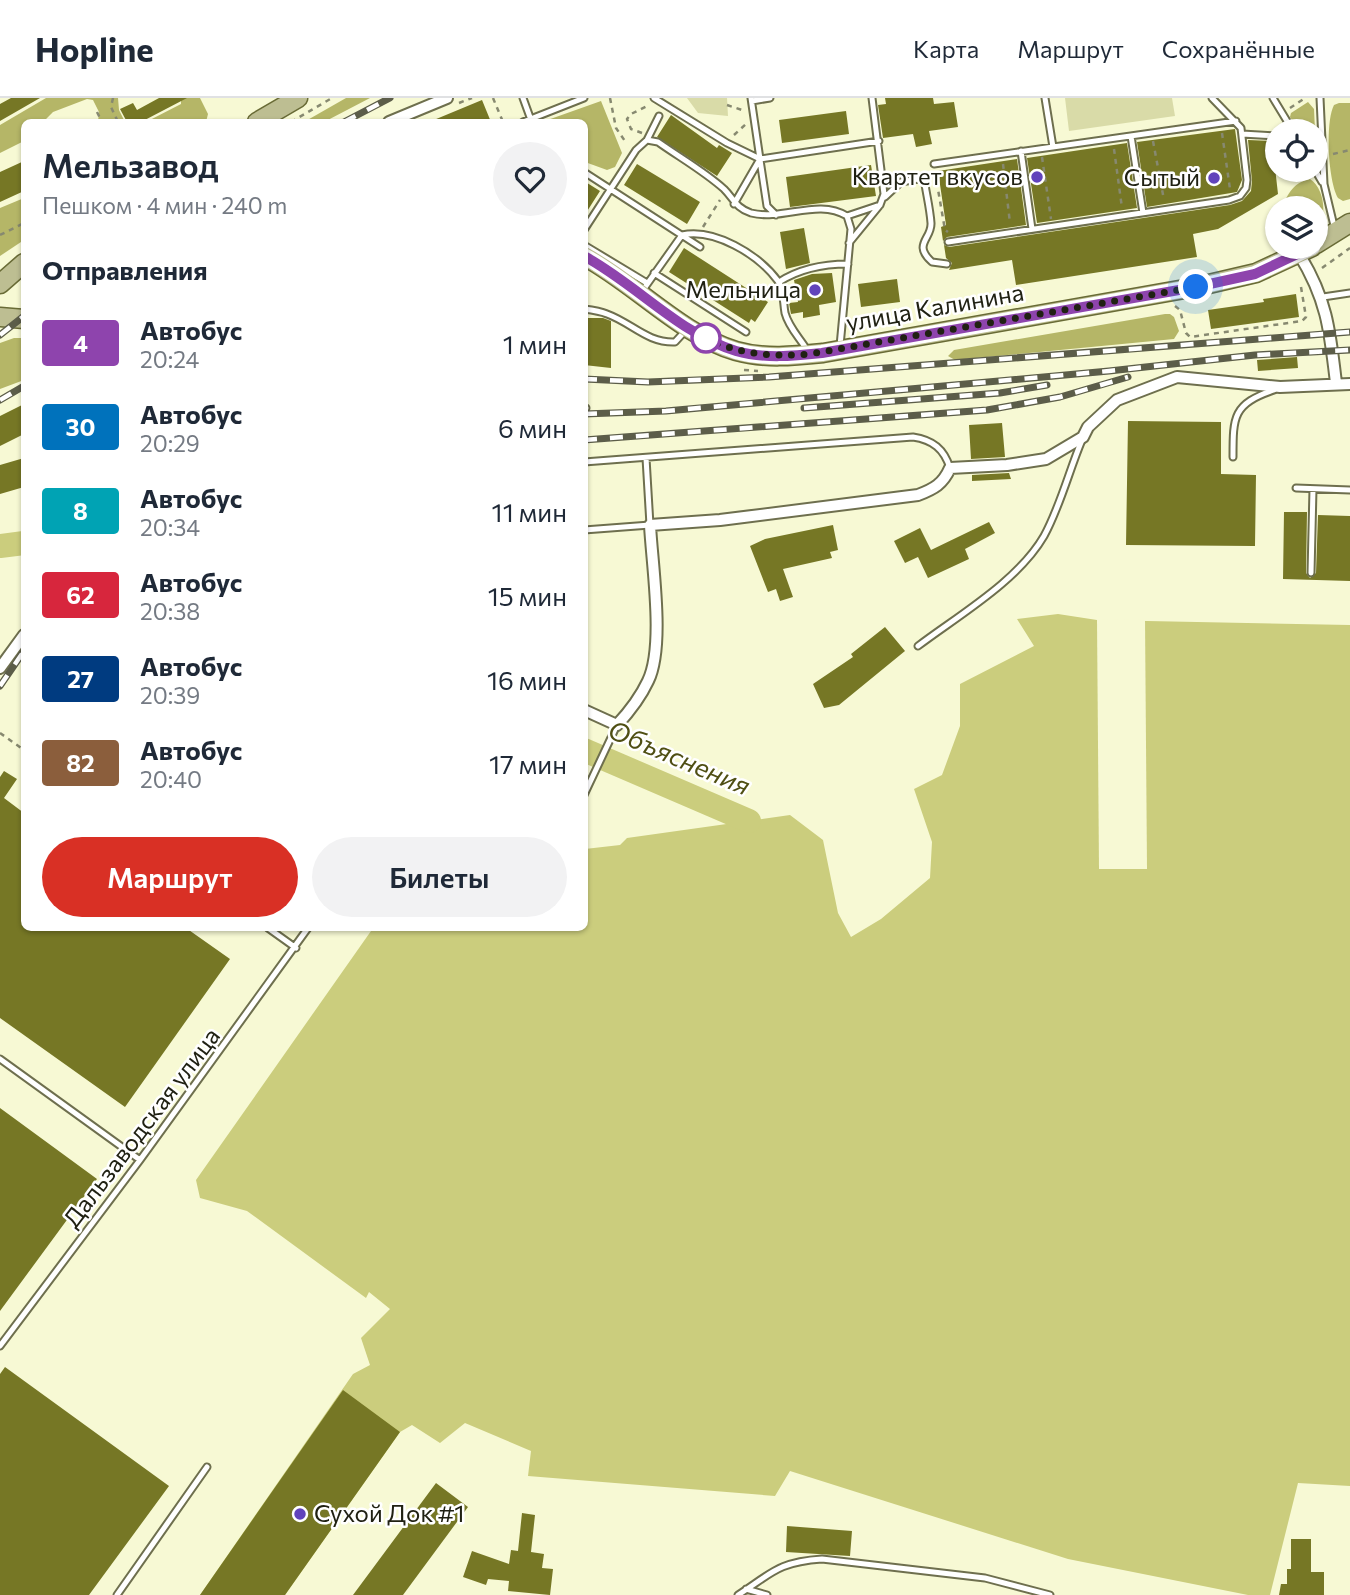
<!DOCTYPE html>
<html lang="ru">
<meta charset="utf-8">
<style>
body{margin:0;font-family:Commissioner,sans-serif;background:#f2f2f3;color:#1f2937;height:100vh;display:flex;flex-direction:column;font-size:26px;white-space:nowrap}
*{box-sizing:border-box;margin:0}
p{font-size:23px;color:#747a83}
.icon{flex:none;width:38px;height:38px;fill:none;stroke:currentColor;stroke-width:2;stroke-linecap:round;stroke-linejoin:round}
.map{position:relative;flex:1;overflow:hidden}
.panel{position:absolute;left:21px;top:21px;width:567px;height:812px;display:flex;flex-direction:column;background:#fff;border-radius:10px;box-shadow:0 2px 5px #0004}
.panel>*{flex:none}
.badge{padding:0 14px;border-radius:5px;font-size:24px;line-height:46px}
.buttons{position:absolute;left:1265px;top:21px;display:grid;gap:14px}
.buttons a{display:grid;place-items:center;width:63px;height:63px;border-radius:50%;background:#fff;box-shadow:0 2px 5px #0004;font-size:35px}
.you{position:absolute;width:35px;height:35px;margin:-18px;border:5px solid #fff;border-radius:50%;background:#1a73e8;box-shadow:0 0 0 10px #1a73e833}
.map>.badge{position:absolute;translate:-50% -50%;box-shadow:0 0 0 4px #fff}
h2{padding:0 21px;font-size:26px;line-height:63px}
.round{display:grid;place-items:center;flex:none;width:74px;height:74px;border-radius:37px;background:#f2f2f3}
.overview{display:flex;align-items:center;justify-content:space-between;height:119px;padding:0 21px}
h1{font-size:33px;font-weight:600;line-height:52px}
.cta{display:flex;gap:14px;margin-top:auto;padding:14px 21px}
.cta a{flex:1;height:80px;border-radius:42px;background:#d93025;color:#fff;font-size:28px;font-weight:600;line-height:80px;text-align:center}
.cta a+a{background:#f2f2f3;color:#1f2937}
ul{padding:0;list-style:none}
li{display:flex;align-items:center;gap:21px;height:84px;padding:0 21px}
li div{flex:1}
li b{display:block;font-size:26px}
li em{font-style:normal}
li .badge{min-width:77px;font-weight:700;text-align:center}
header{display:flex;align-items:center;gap:42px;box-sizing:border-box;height:98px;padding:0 35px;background:#fff;border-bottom:2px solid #e0e1e3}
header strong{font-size:33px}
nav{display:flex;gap:38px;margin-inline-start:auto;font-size:24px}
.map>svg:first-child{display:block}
</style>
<header>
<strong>Hopline</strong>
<nav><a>Карта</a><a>Маршрут</a><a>Сохранённые</a></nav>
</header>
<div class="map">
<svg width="1350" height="1497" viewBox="0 0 1350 1497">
<rect width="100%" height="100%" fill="#f7f9d4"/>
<path fill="#d9dba8" d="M687 0H727L728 18 698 15Z
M1065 0H1172L1175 18 1069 33Z"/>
<path fill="#b5b667" d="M46 0H118L119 12 125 24H98L99 14 93 2 87 1 53 14 43 24H24V43L0 55V27Z
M181 0H200L208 16 206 24H146L181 6Z
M346 0H370L324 24H304Z
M601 3 622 55 615 69 607 72 585 64 584 24H542Z
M1308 4 1314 11 1315 33H1299L1290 19 1291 15Z
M1339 5H1350V101L1343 103 1338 100C1328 83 1325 24 1334 7Z
M1310 81C1326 92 1327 120 1316 134V110H1283C1286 96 1296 83 1310 81Z
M24 100V142L0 158V110Z
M1165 216H1170L1174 219 1179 233 1174 241 955 262 948 258 954 252Z
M14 240H24V282L0 291V245Z"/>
<path fill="#cbcd7d" d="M1058 516 1097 522 1350 527V1388L1298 1385 1270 1497H1248L1068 1461 790 1373 775 1398 528 1378 531 1353 465 1325 440 1345 412 1327 400 1334 285 1497H200L353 1276 370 1267 361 1240 390 1211 369 1194 366 1200 247 1113 200 1100 196 1082 371 833 367 830H584L585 751 620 747 627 740 790 717 823 742 838 815 851 839 881 821 930 780 932 744 914 691 942 677 960 628V586L1034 548 1017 521Z"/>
<path fill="#f7f9d4" d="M1145 521 1147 771H1099L1097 522Z"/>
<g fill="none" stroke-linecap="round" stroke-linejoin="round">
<path stroke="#cbcd7d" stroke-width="24" d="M0 448 24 445
M584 652 749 723"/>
</g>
<path fill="#767725" d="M11 0H40L0 23V6Z
M159 0H187L141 24H127L120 11 133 5 137 12Z
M885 0H933L934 6 954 4 958 29 929 33 932 46 916 49 913 36 883 40 878 7 886 6Z
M482 2 491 24H429Z
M846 13 849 36 782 45 779 22Z
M671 17 717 50 719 47 732 55 717 78 657 39Z
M1235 31 1242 82 1237 94 1147 109 1137 44Z
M1248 42 1272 43 1278 96 1218 131 1193 136 1197 159 1016 187 1012 162 949 172 952 165 946 160 944 147 949 149 1230 107 1242 103 1251 93 1252 83Z
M1127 45 1137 110 1037 125 1027 60Z
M1017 61 1026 127 947 139 943 143 941 129 946 127 938 73Z
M24 63V93L0 104V74Z
M637 66 700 104 687 126 624 87Z
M871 67 876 98 790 109 786 79Z
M584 83 600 93 584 118Z
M804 130 810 165 786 171 780 134Z
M684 150 768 204 755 224 751 221 749 225 669 174Z
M832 175 836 204 819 207 820 217 803 220V214L791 216 789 205 798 204 794 182 812 176Z
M897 181 900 204 861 209 858 186Z
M1296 196 1299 219 1211 231 1208 212 1264 204 1263 201Z
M584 220H603L611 223V270L584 267Z
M1297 259 1298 270 1258 273 1257 262Z
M24 306V336L0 348V318Z
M1128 323 1221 324V376L1256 377 1255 448 1126 447Z
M1002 325 1005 359 971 361 969 327Z
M24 360V389L0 396V367Z
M1009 375 1011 381 972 383V377Z
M1284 414H1307L1306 475 1310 480 1316 475 1318 417 1350 418V483L1283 481Z
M989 424 995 435 965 451 969 461 928 480 918 459 905 465 894 443 920 430 931 452Z
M833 427 838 452 830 454 832 460 783 471 793 499 780 503 776 491 768 494 750 448 765 441Z
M885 529 905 553 839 607 824 610 813 586 853 559 851 556Z
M4 673 17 681 4 700 24 715V830H186L230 861 125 1009 0 920V679Z
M0 1010 97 1081 0 1213Z
M5 1269 169 1388 89 1497H0V1276Z
M343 1292 400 1334 285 1497H200Z
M436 1385 468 1409 403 1497H353Z
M522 1415 535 1417 531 1454 544 1456 542 1470 553 1471 550 1497 508 1493 509 1483 488 1481 486 1487 463 1479 472 1453 509 1466 511 1452 518 1453Z
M787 1428 852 1433 850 1458 786 1454Z
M1291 1441H1311V1474H1324V1497H1279L1281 1486H1287V1471H1291Z"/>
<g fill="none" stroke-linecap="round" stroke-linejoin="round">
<g stroke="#6e6f4e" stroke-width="9">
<path id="service" d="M523 0 531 22
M654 0 727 45 760 61 879 43
M1045 0 1053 49
M1273 0 1293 33
M1320 0 1324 86 1335 132
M752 3 770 0
M523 24 584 0
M1242 36 1278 38
M1131 38 1143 115
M647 42 659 18
M1021 53 1032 131
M760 62 767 108 776 117
M934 66 1236 23
M1315 72 1322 84
M584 74 700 149
M885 99 901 84 924 80C926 95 930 110 931 125 932 141 912 146 932 164L947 166
M734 106 760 61 751 0
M847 118 880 107
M584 132 636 52 647 42 658 44C679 59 704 73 724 91 734 101 736 110 751 115 783 123 818 100 847 118L851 131 840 248
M948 144 1229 102 1240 98 1246 90 1247 82 1241 30 1212 0
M849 145 880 107 884 96 872 0
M584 147 647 185
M654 175 746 234
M779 184C799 171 824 166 848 166
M643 192 682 137C714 130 758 156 778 183 784 191 783 204 785 215 789 230 800 240 807 252
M1323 199 1350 195
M584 211C592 212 600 213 607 216 632 225 647 245 675 244L687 231
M584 310H586
M1233 359C1233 318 1233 306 1274 292
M584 364 913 339C933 342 944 351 950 370
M1296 390 1350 392
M584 432 650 427 646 360
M1311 475 1313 391
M918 548C959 517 1018 483 1044 438 1060 409 1069 373 1082 342
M584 697 617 627
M268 830 296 850
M0 961 140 1062
M0 1248 140 1062 308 830
M746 1491 767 1497
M117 1497 207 1369
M738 1497C772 1475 778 1464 822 1461L985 1480 1050 1497"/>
</g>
<g stroke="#6e6f4e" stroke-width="14">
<path id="minor" d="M389 24 447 0
M1299 156C1327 201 1330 233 1336 285
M0 570 24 537
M584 612 617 627C629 614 641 598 648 583 665 548 652 467 650 427L720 422 918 397C934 391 943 386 950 370L1007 367 1046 361 1083 339 1088 329 1117 302 1177 279 1280 289 1350 286"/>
</g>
<g stroke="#696b36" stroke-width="21">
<path id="primary" d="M257 24 298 0
M1316 146 1350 125
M584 158C636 186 680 236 736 253 764 261 794 258 823 255L1196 189 1256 175 1312 149
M0 186 24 165
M0 219 24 221"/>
</g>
<path stroke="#878970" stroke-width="2.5" stroke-dasharray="5 5" stroke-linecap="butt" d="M113 0 111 9 118 24
M493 0 503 24
M610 0 616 30 627 46
M459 5 472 0
M727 7 742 12
M1290 10 1305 0
M97 14 102 24
M219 24 221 23
M291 24 332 0
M642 35 631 31 627 21 631 16 649 7
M1222 35 1230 91
M734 37 747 25
M1153 43 1164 102
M1114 51 1122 110
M1333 56 1350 52
M1042 59 1051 121
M1003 66 1010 125
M935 74 945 132 948 134
M703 129 720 102
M0 137 24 125
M1322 170 1350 150
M1175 208 1180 212 1186 235 1190 239 1302 223 1306 219 1301 189
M744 272 758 273
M0 635 24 652"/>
<use href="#service" stroke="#fff" stroke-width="5"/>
<use href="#minor" stroke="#fff" stroke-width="10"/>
<use href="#primary" stroke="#bdbe92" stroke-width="18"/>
<g stroke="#5c5d49" stroke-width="7">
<path id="rail" d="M344 24 390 0
M0 237 24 218
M584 281 648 284 769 279 1350 234
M0 302 24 288
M804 310 1000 295 1047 287
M584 316 666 313 1109 273 1255 257 1350 252
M584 342 987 312 1060 299 1128 279
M0 588 24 553"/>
</g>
<use href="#rail" stroke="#fff" stroke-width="4.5" stroke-dasharray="13" stroke-linecap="butt"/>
</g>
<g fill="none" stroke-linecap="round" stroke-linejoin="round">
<g stroke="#fff" stroke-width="16">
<path id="line" d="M584 158C636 186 680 236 736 253 764 261 794 258 822 255L1196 189 1255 176 1312 149"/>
</g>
<use href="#line" stroke="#8e44ad" stroke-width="10"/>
<path stroke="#202113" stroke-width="7" stroke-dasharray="0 12.6" d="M706 240C741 257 772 259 810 256L1196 189"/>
</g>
<g fill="#6143bb" stroke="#fff" stroke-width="2.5">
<circle cx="1037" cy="79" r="7"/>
<circle cx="1214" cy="80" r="7"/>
<circle cx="815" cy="192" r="7"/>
<circle cx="300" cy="1416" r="7"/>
</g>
<circle fill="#fff" stroke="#8e44ad" stroke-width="3.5" cx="706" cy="240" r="14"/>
<g text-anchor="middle" stroke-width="5" stroke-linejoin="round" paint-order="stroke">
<g font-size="24" fill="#202113" stroke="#fff" text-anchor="end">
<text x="1023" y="87">Квартет вкусов</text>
<text x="1200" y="88">Сытый</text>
<text x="801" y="200">Мельница</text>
<text x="314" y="1424" text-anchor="start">Сухой Док #1</text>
</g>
<g font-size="24" fill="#202113" stroke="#fff">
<text transform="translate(935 210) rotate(-10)" y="8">улица Калинина</text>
<text transform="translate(142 1030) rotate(-53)" y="8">Дальзаводская улица</text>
</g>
<g font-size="26" font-style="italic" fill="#4f4f13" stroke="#fff">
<text transform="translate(679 660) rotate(23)" y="9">Объяснения</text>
</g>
</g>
</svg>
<div class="buttons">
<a><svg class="icon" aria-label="locate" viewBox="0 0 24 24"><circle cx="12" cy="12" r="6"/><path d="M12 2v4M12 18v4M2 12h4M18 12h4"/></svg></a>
<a><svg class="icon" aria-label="layers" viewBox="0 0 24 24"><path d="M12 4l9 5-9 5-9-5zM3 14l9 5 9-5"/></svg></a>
</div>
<div class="you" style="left:1196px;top:189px"></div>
<section class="panel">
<div class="overview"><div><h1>Мельзавод</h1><p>Пешком · 4 мин · 240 m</p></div><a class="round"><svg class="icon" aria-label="heart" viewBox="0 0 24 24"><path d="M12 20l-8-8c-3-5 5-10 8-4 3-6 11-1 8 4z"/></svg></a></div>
<h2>Отправления</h2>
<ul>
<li><span class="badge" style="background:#8e44ad;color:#fff">4</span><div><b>Автобус</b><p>20:24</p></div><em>1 мин</em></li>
<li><span class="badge" style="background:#0072bc;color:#fff">30</span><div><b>Автобус</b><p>20:29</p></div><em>6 мин</em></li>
<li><span class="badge" style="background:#00a3b4;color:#fff">8</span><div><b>Автобус</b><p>20:34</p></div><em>11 мин</em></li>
<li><span class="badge" style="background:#d7263d;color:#fff">62</span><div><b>Автобус</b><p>20:38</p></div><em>15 мин</em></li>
<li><span class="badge" style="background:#003b80;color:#fff">27</span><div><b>Автобус</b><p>20:39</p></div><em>16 мин</em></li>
<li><span class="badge" style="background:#8b5e3c;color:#fff">82</span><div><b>Автобус</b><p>20:40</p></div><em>17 мин</em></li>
</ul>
<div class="cta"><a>Маршрут</a><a>Билеты</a></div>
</section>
</div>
